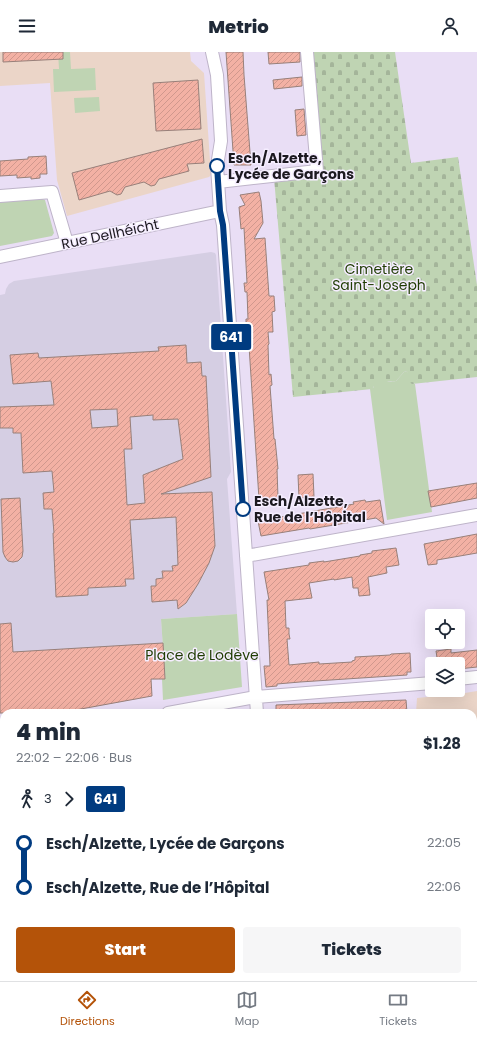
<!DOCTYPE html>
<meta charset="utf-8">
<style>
body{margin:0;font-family:Poppins,sans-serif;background:#f6f6f7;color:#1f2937;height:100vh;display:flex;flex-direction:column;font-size:15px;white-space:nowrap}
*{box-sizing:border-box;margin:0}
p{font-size:13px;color:#747a83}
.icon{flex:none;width:22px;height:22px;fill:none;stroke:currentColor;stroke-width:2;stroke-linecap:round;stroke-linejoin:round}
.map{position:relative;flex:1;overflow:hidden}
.panel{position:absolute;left:0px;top:657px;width:477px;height:272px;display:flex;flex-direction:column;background:#fff;border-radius:12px 12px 0 0;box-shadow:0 4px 16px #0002}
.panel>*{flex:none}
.badge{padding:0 8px;border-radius:3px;font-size:14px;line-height:26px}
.tools{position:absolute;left:425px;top:557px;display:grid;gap:8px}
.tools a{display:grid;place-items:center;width:40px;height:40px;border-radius:4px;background:#fff;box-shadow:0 4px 16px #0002;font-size:20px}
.map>.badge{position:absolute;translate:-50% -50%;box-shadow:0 0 0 2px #fff}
.legs{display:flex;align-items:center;gap:6px;height:44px;padding:0 16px;font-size:13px}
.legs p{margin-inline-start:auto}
.head{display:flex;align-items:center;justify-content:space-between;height:68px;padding:0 16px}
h1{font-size:22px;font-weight:800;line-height:30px}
.cta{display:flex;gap:8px;margin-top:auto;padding:8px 16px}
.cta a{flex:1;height:46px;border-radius:4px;background:#b45309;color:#fff;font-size:16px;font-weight:800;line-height:46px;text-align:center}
.cta a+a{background:#f6f6f7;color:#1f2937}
ul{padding:0 16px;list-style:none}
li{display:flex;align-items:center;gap:14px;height:44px;font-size:15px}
li i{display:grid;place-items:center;width:6px;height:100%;margin:0 5px;background:currentColor}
li i::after{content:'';width:10px;height:10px;margin:-5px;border:3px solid;border-radius:50%;background:#fff}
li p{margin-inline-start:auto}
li:first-child i{background:linear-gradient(#0000 50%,currentColor 0)}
li:last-child i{background:linear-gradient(currentColor 50%,#0000 0)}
header{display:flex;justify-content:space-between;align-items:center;height:52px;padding:0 16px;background:#fff;font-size:18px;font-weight:800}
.dock{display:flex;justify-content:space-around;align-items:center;height:56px;border-top:1px solid #e0e1e3;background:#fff;font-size:11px;color:#747a83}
.dock a{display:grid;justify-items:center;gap:2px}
.dock .on{color:#b45309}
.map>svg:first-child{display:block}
</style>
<header><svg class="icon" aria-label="menu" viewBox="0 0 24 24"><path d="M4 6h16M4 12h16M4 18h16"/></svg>Metrio<svg class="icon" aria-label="person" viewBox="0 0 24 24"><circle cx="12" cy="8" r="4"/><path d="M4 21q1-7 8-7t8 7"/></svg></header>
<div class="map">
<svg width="477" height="929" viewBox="0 0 477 929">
<defs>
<pattern id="cemetery-stones" width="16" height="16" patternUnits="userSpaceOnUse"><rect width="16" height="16" fill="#bfd4b3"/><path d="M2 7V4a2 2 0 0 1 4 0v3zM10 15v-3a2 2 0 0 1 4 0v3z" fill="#a4b59a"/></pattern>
<pattern id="building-hatch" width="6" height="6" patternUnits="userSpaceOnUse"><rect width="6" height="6" fill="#f3b1a4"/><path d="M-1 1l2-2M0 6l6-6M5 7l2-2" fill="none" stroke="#d0988d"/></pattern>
</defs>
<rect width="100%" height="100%" fill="#e9def5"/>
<path fill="#ebd5c8" d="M0 0H190L191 9 204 21 211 123 209 125 67 164 57 128 50 31 0 34Z
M477 639V858L473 884V661H416L417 646 459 642Z"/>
<path fill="#d5cee3" d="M211 200 215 201 216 203 231 420 227 427 237 562 161 567 165 627 151 628 152 644 0 636V243L5 242 6 237 9 232 14 229Z"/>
<path fill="#bfd4b3" d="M58 0H70L71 17 95 16 96 38 54 40 53 17H59Z
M99 45 100 59 75 61 74 46Z
M42 147 45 148 54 181 52 184 0 194V150Z
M407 319 412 332H415L432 460 387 468 370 337 374 335V322H379C386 330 386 330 396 329L404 320Z
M237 562 242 635 163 648 162 627 165 626 161 567Z"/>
<path fill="url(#cemetery-stones)" d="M311 0H395L411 111 458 105 477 233V325L412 332 408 329 407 319 404 320 396 329C393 329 388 330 385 329 379 327 382 322 374 322L375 333 372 337 293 345 274 126 322 121Z"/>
<path fill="url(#building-hatch)" stroke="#98807a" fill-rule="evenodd" d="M3 0H63V7L3 10Z
M226 0H243L244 23 251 113H234Z
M268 0H300V10L269 12Z
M302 25V34L274 37 273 28Z
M198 28 201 77 156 79 153 31Z
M304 57 306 83 297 84 295 58Z
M202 87 204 111 187 112 189 119 159 127 155 133 151 134 144 130 125 135 121 142 117 143 110 139 79 148 72 121Z
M46 104 47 122H40V126L31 127V125L17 126V123L0 124V109L28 107V105Z
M259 140 261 149 263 171 254 187 265 186 269 244H274L275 259 272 260 273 280H268L269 292 268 293 269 323 271 322 272 333 270 334 274 387H275L278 417H277L278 446 259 447 249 294 248 278H246V267H248L247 240H245L244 231H247L244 176 241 177 239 155 245 153 240 143Z
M186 293 187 311 201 310 202 324H206L211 425 161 442 212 440 215 494 209 511 198 532 186 551 178 557 177 548 152 550 151 534H156V527L163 526 162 519H173L172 514 178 513 176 465 130 468 134 527H125L126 534 88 536V543L56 545 53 481H54L52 457H44L43 441 54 440 52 419 23 421 21 381H13V376H0V355L54 353 51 329 13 332 10 303 38 301 39 306 159 299 158 295ZM117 357 118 374 92 376 90 358ZM153 363V368L178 367 183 407 143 423 145 451 127 453 124 397H132L130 365Z
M313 422 314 445 299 446 298 423Z
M477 431V446L431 455 428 439Z
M20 446 23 499 22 505 18 509 13 510 8 509 5 505 3 500 1 447Z
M365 448 366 450 380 448 384 472 376 466 310 477 309 476 261 484 258 469 354 452 353 450Z
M477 482V501L437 508V512L428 513 424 492Z
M396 496 399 513 386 515 387 521 368 525 370 543 359 544 358 536H353L352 525 334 528V527L309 531 312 546 285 549 286 576H289V582L290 587H287L289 613 319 610V612L352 610V609L355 608V605L390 603 391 602 410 601 411 620H407V623L300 630 277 632V634L266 635 264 614H270L267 548H269L264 520 309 513V511L324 509V510L360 504V503L372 501V499Z
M11 571 13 600 163 591 165 627H151L152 644 59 661H0V572Z
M451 597V601L477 598V615L458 617V612H438L436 599Z
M406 648 407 661H276V653Z"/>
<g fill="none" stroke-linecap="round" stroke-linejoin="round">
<g stroke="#beb4c9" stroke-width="14">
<path id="street" d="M212 0 217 23 221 89 217 114 220 159 223 173 224 187 257 661
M218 130 317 119 307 0
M0 144 52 140 67 191
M0 205 220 159
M246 504 477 463
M458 627 477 625
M168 661 256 645 432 631
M0 692 4 691
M0 822H4
M473 908H477
M152 925V929
M297 925V929
M272 929V925"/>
</g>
<use href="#street" stroke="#fff" stroke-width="12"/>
</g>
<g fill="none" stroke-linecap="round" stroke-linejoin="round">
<g stroke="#fff" stroke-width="9">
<path id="line-1" d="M217 114 220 159 223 173 224 187 243 457"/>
</g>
<use href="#line-1" stroke="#003b80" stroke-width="6"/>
</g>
<g fill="#fff" stroke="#003b80" stroke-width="2">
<circle cx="217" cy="114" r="7"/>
<circle cx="243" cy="457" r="7"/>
</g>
<g text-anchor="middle" stroke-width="3" stroke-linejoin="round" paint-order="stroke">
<g font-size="14" font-weight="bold" fill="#1c1920" stroke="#f5edff" text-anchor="start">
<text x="228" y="111">Esch/Alzette,<tspan x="228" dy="16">Lycée de Garçons</tspan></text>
<text x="254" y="454">Esch/Alzette,<tspan x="254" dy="16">Rue de l’Hôpital</tspan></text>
</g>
<g font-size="14" fill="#1c1920" stroke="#f5edff">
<text transform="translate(110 182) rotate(-12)" y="5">Rue Dellhéicht</text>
</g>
<g font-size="14" fill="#1f3c03" stroke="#f5edff">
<text x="379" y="222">Cimetière<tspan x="379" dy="16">Saint-Joseph</tspan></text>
<text x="202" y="608">Place de Lodève</text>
</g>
</g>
</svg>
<div class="tools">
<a><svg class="icon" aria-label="locate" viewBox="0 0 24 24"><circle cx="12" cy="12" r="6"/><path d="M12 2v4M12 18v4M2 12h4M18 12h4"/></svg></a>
<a><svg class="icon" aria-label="layers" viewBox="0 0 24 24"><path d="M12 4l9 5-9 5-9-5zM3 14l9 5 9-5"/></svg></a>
</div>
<b class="badge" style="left:231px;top:285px;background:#003b80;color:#fff">641</b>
<section class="panel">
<div class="head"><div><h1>4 min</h1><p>22:02 – 22:06 · Bus</p></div><b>$1.28</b></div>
<div class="legs"><svg class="icon" aria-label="walk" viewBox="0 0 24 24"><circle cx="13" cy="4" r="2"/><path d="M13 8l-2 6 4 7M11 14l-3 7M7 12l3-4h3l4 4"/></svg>3<svg class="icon" aria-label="forward" viewBox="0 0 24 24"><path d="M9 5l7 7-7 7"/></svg><b class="badge" style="background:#003b80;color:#fff">641</b></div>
<ul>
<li><i style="color:#003b80"></i><b>Esch/Alzette, Lycée de Garçons</b><p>22:05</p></li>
<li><i style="color:#003b80"></i><b>Esch/Alzette, Rue de l’Hôpital</b><p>22:06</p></li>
</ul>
<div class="cta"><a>Start</a><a>Tickets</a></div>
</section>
</div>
<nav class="dock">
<a class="on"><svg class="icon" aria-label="directions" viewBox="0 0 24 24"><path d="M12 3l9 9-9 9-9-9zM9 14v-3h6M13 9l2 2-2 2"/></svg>Directions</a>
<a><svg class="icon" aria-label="map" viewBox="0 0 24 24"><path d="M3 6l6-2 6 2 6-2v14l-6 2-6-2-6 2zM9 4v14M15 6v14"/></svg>Map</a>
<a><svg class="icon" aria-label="tickets" viewBox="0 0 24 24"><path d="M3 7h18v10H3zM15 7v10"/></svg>Tickets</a>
</nav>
